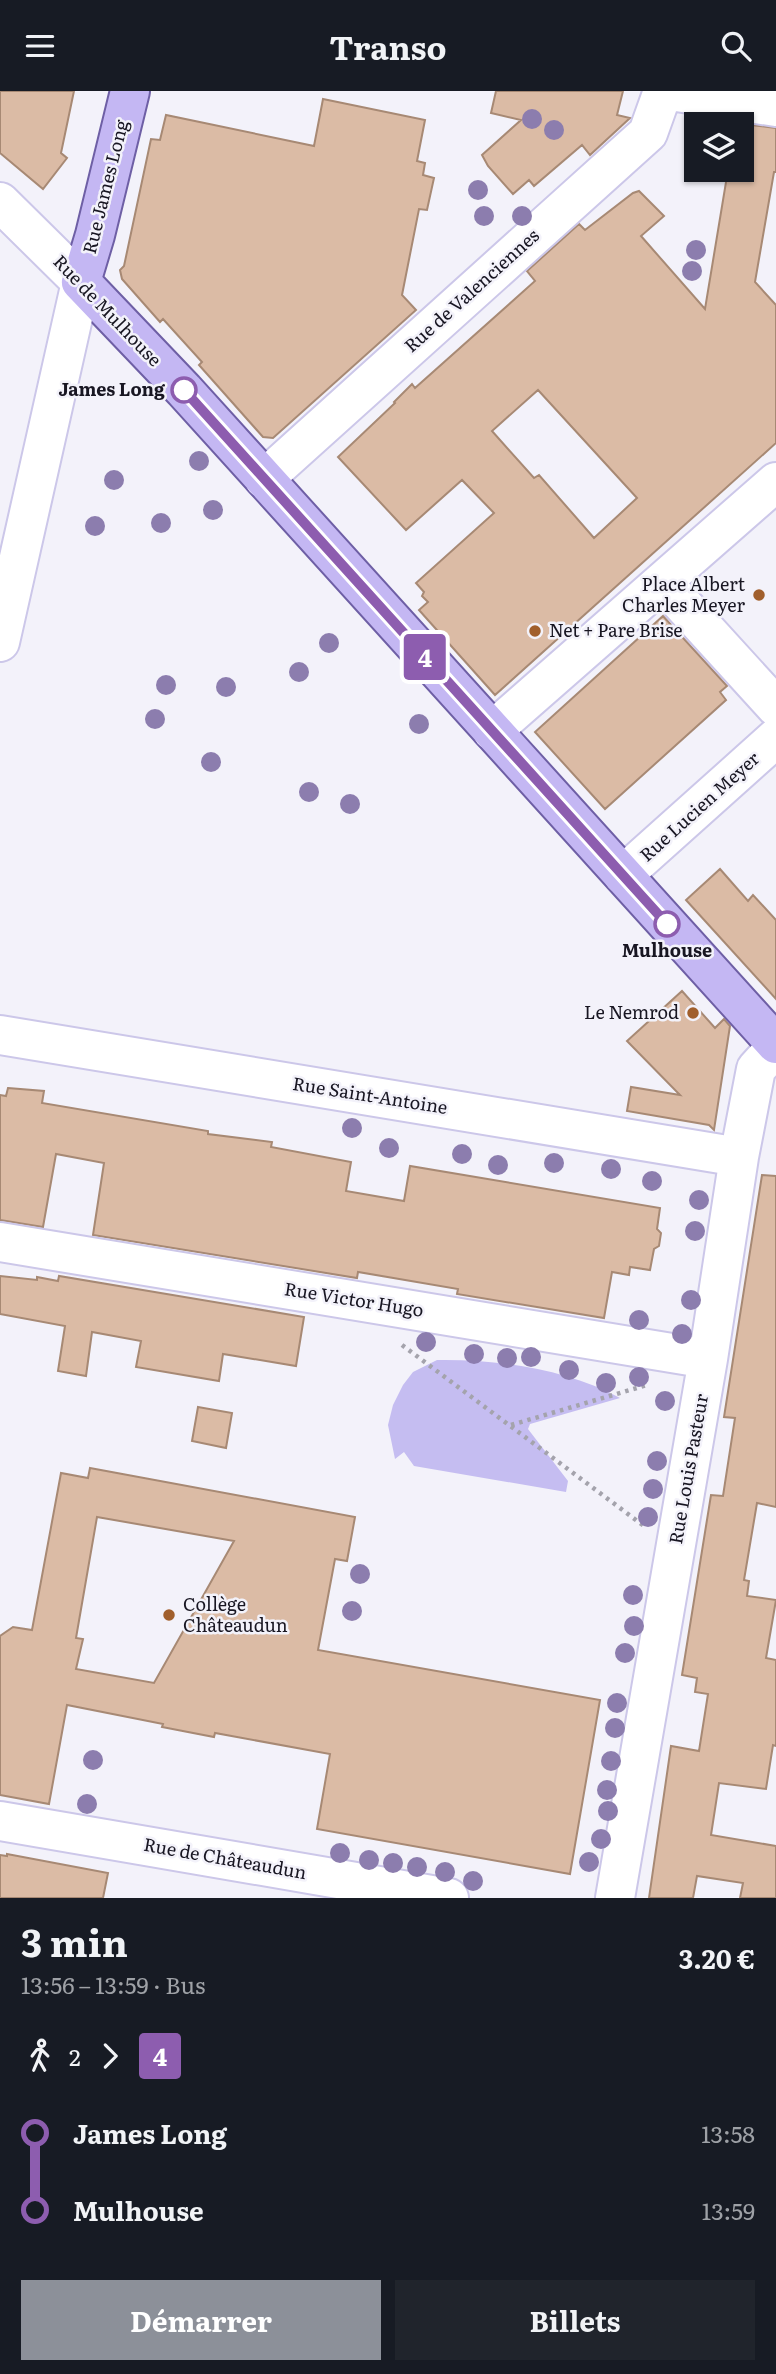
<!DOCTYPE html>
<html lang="fr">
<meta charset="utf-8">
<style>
body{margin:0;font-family:Literata,serif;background:#20242c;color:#f1f3f6;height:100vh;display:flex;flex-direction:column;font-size:26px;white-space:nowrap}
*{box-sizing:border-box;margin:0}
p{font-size:23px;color:#9ea1a6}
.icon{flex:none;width:38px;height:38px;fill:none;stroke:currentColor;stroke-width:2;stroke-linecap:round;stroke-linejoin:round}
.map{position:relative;height:1807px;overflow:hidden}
.drawer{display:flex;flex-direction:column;background:#171b24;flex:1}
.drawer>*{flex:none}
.badge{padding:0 14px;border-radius:5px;font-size:24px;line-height:46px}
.buttons{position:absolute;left:684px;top:21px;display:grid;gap:14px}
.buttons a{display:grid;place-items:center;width:70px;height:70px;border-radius:0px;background:#171b24;box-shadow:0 2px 5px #0004;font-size:35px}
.map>.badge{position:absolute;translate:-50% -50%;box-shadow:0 0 0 4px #fff}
.legs{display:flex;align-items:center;gap:10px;height:77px;padding:0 21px;font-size:23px}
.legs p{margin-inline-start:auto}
.summary{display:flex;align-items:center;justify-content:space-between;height:119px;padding:0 21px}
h1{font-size:38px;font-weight:700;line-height:52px}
.primary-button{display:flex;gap:14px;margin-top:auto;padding:14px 21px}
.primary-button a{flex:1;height:80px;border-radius:0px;background:#8c9099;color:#fff;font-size:28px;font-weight:700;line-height:80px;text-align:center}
.primary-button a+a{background:#20242c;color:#f1f3f6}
ul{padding:0 21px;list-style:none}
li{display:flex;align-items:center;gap:24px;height:77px;font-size:26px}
li i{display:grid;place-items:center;width:10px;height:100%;margin:0 9px;background:currentColor}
li i::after{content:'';width:18px;height:18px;margin:-9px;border:5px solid;border-radius:50%;background:#171b24}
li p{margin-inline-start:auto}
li:first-child i{background:linear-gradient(#0000 50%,currentColor 0)}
li:last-child i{background:linear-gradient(currentColor 50%,#0000 0)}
header{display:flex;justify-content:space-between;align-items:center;height:91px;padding:0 21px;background:#171b24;font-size:32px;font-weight:700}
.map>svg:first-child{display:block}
</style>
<header><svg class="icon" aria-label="menu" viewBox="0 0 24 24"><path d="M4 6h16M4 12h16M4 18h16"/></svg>Transo<svg class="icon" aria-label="search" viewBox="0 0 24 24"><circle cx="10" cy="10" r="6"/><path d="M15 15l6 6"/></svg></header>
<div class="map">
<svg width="776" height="1807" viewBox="0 0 776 1807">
<rect width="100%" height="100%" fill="#f3f2fa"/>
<path fill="#c5bdf1" d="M437 1269C498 1268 567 1278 620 1307L530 1333 528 1338 568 1390 566 1401 414 1375 404 1361 395 1368 388 1334 393 1314 403 1294 413 1281Z"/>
<path fill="#dbbba5" stroke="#a78974" stroke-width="2" fill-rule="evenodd" d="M0 0H74L61 62 67 67 43 98 0 62Z
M496 0H623L617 24 630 27 590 64 582 54 534 95 529 89 513 103 488 75 482 64 521 29 491 22Z
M323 8 425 29 417 70 425 72 423 84 434 87 427 119 419 118 402 204 416 219 273 347 263 346 199 274 202 271 163 228 160 231 122 188 120 179 124 175 151 48 160 49 166 24 314 55Z
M742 33 776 37V81H774L755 191 776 214V352L495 604 419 519 428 511 422 505 424 501 416 492 494 422 462 389 406 439 338 366 395 312 394 311 412 293 415 297 535 190 527 180 579 133 585 139 633 102 639 100 664 125 641 145 705 218 728 79H742ZM538 299 637 407 594 447 539 384 534 387 492 340Z
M663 525 727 595 720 601 726 609 605 718 535 641Z
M720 778 748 810 753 804 776 829V908L686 809Z
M682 900 715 937 724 928 730 935 714 1039 709 1034 627 1020 631 996 680 1004 627 950Z
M8 997 44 1000 42 1012 208 1040V1043L272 1051 271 1056 351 1071 346 1100 404 1110 410 1075 660 1117 657 1138 661 1142 659 1155 654 1158 650 1179 630 1176 629 1184 612 1181 604 1227 457 1203 458 1198 358 1181 357 1187 93 1144 104 1072 56 1063 43 1136 0 1129V1004L6 1005Z
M762 1084 776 1085V1416L757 1412 744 1489 749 1490 747 1505 776 1509 766 1567 776 1569V1655L773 1654 766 1698 719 1692 711 1744 776 1755V1807H740L743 1792 697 1785 693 1807H649L671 1655 699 1660 708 1603 695 1601 697 1587 682 1584 711 1404 723 1405 735 1327 724 1326Z
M0 1185 37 1189V1186L58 1190 59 1185 304 1226 296 1275 223 1263 219 1290 136 1276 141 1250 92 1241 86 1285 58 1280 65 1235 0 1223Z
M198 1316 232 1322 226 1357 192 1350Z
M90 1377 355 1426 347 1470 335 1468 318 1559 600 1609 570 1783 317 1738 330 1663 215 1642 214 1646 162 1636 163 1633 67 1614 49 1713 0 1704V1545L13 1536 32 1539 61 1382 88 1387ZM97 1426 234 1450 154 1592 76 1578 83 1548 76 1547Z
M7 1763 108 1782 103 1807H0V1764L7 1765Z"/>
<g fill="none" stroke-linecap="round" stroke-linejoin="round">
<g stroke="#ccc7e9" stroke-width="42">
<path id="minor" d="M670 0 776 16
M0 111 81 191 0 551
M264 388 648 42 663 0
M663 492 776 616
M492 640 776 391
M623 784 776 647
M0 944 739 1066
M0 1151 708 1268
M0 1730 449 1807
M615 1807 708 1268 739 1066 756 978 776 956"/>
</g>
<g stroke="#6e5fa5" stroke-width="42">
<path id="major" d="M130 0 95 144 81 191 184 299 776 953"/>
</g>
<path stroke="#a4a3ac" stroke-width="4.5" stroke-dasharray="3.5 5" stroke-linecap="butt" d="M402 1254 644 1435
M511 1334 647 1294"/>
<use href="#minor" stroke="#fff" stroke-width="38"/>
<use href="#major" stroke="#c4b7f3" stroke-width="38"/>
</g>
<g fill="#8c7dae">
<circle cx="532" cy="28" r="10"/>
<circle cx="554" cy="39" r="10"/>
<circle cx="478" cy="99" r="10"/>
<circle cx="484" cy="125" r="10"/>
<circle cx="522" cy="125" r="10"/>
<circle cx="696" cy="159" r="10"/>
<circle cx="692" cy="180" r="10"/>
<circle cx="199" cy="370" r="10"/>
<circle cx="114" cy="389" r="10"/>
<circle cx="213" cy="419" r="10"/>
<circle cx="161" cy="432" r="10"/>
<circle cx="95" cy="435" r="10"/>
<circle cx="329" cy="552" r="10"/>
<circle cx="299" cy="581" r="10"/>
<circle cx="166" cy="594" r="10"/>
<circle cx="226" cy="596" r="10"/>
<circle cx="155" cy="628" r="10"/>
<circle cx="419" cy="633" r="10"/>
<circle cx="211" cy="671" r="10"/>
<circle cx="309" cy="701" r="10"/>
<circle cx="350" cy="713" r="10"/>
<circle cx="352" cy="1037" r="10"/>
<circle cx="389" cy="1057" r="10"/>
<circle cx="462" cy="1063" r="10"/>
<circle cx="554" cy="1072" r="10"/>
<circle cx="498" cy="1074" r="10"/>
<circle cx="611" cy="1078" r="10"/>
<circle cx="652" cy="1090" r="10"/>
<circle cx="699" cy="1109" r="10"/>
<circle cx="695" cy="1140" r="10"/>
<circle cx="691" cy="1209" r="10"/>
<circle cx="639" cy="1229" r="10"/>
<circle cx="682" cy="1243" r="10"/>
<circle cx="426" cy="1251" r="10"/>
<circle cx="474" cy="1263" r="10"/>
<circle cx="531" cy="1266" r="10"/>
<circle cx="507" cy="1267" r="10"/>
<circle cx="569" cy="1279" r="10"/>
<circle cx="639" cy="1286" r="10"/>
<circle cx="606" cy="1292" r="10"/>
<circle cx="665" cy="1310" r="10"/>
<circle cx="657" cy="1370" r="10"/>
<circle cx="653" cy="1398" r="10"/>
<circle cx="648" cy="1426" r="10"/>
<circle cx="360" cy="1483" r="10"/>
<circle cx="633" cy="1504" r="10"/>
<circle cx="352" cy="1520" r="10"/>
<circle cx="634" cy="1535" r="10"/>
<circle cx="625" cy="1562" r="10"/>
<circle cx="617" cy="1612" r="10"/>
<circle cx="615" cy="1637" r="10"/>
<circle cx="93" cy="1669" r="10"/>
<circle cx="611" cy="1670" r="10"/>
<circle cx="607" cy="1699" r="10"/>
<circle cx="87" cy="1713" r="10"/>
<circle cx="608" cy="1720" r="10"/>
<circle cx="601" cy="1748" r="10"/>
<circle cx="340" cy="1762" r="10"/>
<circle cx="369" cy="1769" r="10"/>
<circle cx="589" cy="1771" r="10"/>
<circle cx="393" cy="1772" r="10"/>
<circle cx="417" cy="1776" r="10"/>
<circle cx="445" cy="1781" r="10"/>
<circle cx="473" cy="1790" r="10"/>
</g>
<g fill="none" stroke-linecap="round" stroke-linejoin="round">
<g stroke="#fff" stroke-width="16">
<path id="line-1" d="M184 299 667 833"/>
</g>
<use href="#line-1" stroke="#8d5daf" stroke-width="10"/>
</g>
<g fill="#fff" stroke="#8d5daf" stroke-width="3.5">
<circle cx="184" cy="299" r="12"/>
<circle cx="667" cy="833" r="12"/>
</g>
<g fill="#a15f2c" stroke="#f3f2fa" stroke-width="2.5">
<circle cx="759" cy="504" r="7"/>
<circle cx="535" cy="540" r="7"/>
<circle cx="693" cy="922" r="7"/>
<circle cx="169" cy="1524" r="7"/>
</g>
<g text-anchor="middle" stroke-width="5" stroke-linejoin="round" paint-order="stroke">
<g font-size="18" fill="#181622" stroke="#f3f2fa">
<text transform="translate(106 96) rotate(-76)" y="6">Rue James Long</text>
<text transform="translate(472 200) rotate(-42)" y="6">Rue de Valenciennes</text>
<text transform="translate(107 220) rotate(46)" y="6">Rue de Mulhouse</text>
<text transform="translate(700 716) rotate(-42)" y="6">Rue Lucien Meyer</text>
<text transform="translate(370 1005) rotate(9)" y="6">Rue Saint-Antoine</text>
<text transform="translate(354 1209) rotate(9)" y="6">Rue Victor Hugo</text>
<text transform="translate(689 1378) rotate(-80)" y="6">Rue Louis Pasteur</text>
<text transform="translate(225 1768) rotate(10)" y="6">Rue de Châteaudun</text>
</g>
<g font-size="18" font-weight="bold" fill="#181622" stroke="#f3f2fa" text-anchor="end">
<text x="165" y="305">James Long</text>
<text x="667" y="866" text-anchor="middle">Mulhouse</text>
</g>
<g font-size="18" fill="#181622" stroke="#f3f2fa" text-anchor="end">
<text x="745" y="500">Place Albert<tspan x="745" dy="21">Charles Meyer</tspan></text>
<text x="549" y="546" text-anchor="start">Net + Pare Brise</text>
<text x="679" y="928">Le Nemrod</text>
<text x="183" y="1520" text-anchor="start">Collège<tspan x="183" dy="21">Châteaudun</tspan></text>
</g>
</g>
</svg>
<div class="buttons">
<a><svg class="icon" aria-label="layers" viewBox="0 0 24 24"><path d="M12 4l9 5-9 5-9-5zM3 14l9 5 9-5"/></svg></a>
</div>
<b class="badge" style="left:425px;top:566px;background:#8d5daf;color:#fff">4</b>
</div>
<section class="drawer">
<div class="summary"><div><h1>3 min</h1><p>13:56 – 13:59 · Bus</p></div><b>3.20 €</b></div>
<div class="legs"><svg class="icon" aria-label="walk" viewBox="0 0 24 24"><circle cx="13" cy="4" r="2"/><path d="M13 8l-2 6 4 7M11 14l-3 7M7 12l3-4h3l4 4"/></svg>2<svg class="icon" aria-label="forward" viewBox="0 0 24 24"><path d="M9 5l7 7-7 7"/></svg><b class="badge" style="background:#8d5daf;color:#fff">4</b></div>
<ul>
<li><i style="color:#8d5daf"></i><b>James Long</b><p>13:58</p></li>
<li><i style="color:#8d5daf"></i><b>Mulhouse</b><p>13:59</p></li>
</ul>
<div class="primary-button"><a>Démarrer</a><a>Billets</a></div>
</section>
